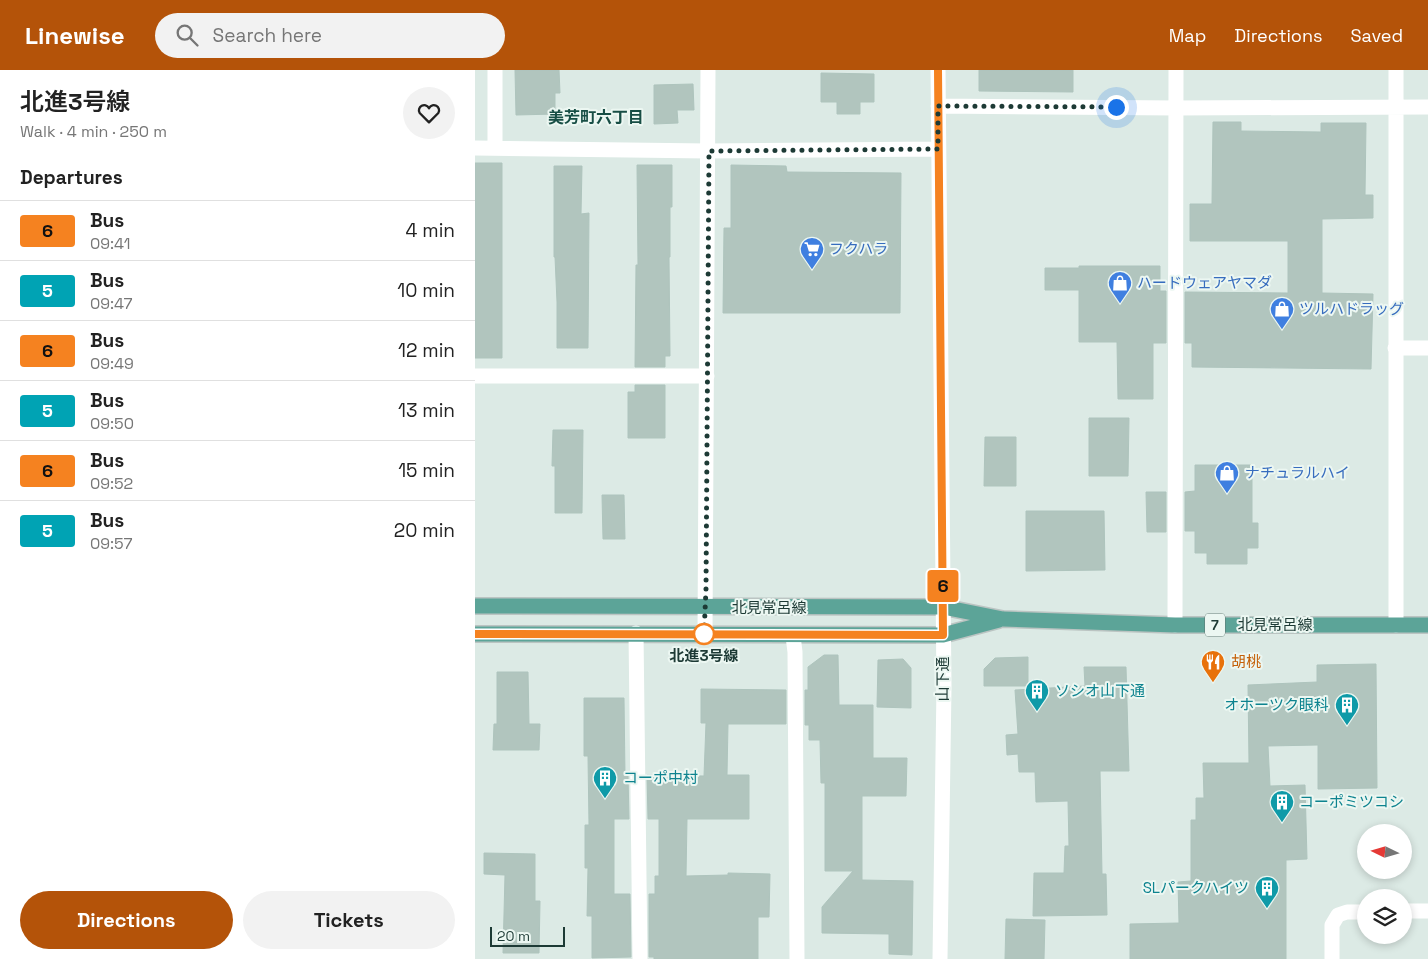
<!DOCTYPE html>
<meta charset="utf-8">
<style>
body{margin:0;font-family:"Space Grotesk","Noto Sans JP",sans-serif;background:#f2f2f2;color:#222;height:100vh;display:flex;flex-direction:column;font-size:19px;white-space:nowrap}
*{box-sizing:border-box;margin:0}
p{font-size:16px;color:#767676}
.icon{flex:none;width:28px;height:28px;fill:none;stroke:currentColor;stroke-width:2;stroke-linecap:round;stroke-linejoin:round}
.map{position:relative;flex:1;overflow:hidden}
.details{display:flex;flex-direction:column;background:#fff;width:475px}
.details>*{flex:none}
.badge{padding:0 10px;border-radius:4px;font-size:18px;line-height:32px}
.needle{width:32px;rotate:275deg}
.fabs{position:absolute;left:882px;top:754px;display:grid;gap:10px}
.fabs a{display:grid;place-items:center;width:55px;height:55px;border-radius:50%;background:#fff;box-shadow:0 2px 8px #0003;font-size:25px}
.scale{position:absolute;left:15px;bottom:12px;width:75px;box-sizing:border-box;padding-left:5px;border:2px solid #1d3a35;border-top:0;font-size:14px;line-height:18px;white-space:nowrap;color:#1d3a35;-webkit-text-stroke:4px #ecf7f2;paint-order:stroke}
.you{position:absolute;width:25px;height:25px;margin:-12px;border:4px solid #fff;border-radius:50%;background:#1a73e8;box-shadow:0 0 0 8px #1a73e833}
.map>.badge{position:absolute;translate:-50% -50%;box-shadow:0 0 0 2px #fff}
h2{padding:0 20px;font-size:19px;line-height:45px}
.round{display:grid;place-items:center;flex:none;width:52px;height:52px;border-radius:26px;background:#f2f2f2}
.overview{display:flex;align-items:center;justify-content:space-between;height:85px;padding:0 20px}
h1{font-size:24px;font-weight:600;line-height:38px}
.cta{display:flex;gap:10px;margin-top:auto;padding:10px 20px}
.cta a{flex:1;height:58px;border-radius:30px;background:#b45309;color:#fff;font-size:20px;font-weight:600;line-height:58px;text-align:center}
.cta a+a{background:#f2f2f2;color:#222}
ul{padding:0;list-style:none}
li{display:flex;align-items:center;gap:15px;height:60px;padding:0 20px;border-top:1px solid #e0e0e0}
li div{flex:1}
li b{display:block;font-size:19px}
li em{font-style:normal}
li .badge{min-width:55px;font-weight:700;text-align:center}
header{display:flex;align-items:center;gap:30px;box-sizing:border-box;height:70px;padding:0 25px;background:#b45309;color:#fff}
header strong{font-size:24px}
nav{display:flex;gap:28px;margin-inline-start:auto;font-size:18px}
.search{width:350px;height:45px;background:#f2f2f2;display:flex;align-items:center;gap:12px;box-sizing:border-box;padding:0 18px;border-radius:28px;color:#767676;font-size:19px}
main{display:flex;flex:1;min-height:0}
.map>svg:first-child{display:block}
</style>
<header>
<strong>Linewise</strong>
<div class="search"><svg class="icon" aria-label="search" viewBox="0 0 24 24"><circle cx="10" cy="10" r="6"/><path d="M15 15l6 6"/></svg>Search here</div>
<nav><a>Map</a><a>Directions</a><a>Saved</a></nav>
</header>
<main>
<section class="details">
<div class="overview"><div><h1>北進3号線</h1><p>Walk · 4 min · 250 m</p></div><a class="round"><svg class="icon" aria-label="heart" viewBox="0 0 24 24"><path d="M12 20l-8-8c-3-5 5-10 8-4 3-6 11-1 8 4z"/></svg></a></div>
<h2>Departures</h2>
<ul>
<li><span class="badge" style="background:#f58220;color:#111">6</span><div><b>Bus</b><p>09:41</p></div><em>4 min</em></li>
<li><span class="badge" style="background:#00a3b4;color:#fff">5</span><div><b>Bus</b><p>09:47</p></div><em>10 min</em></li>
<li><span class="badge" style="background:#f58220;color:#111">6</span><div><b>Bus</b><p>09:49</p></div><em>12 min</em></li>
<li><span class="badge" style="background:#00a3b4;color:#fff">5</span><div><b>Bus</b><p>09:50</p></div><em>13 min</em></li>
<li><span class="badge" style="background:#f58220;color:#111">6</span><div><b>Bus</b><p>09:52</p></div><em>15 min</em></li>
<li><span class="badge" style="background:#00a3b4;color:#fff">5</span><div><b>Bus</b><p>09:57</p></div><em>20 min</em></li>
</ul>
<div class="cta"><a>Directions</a><a>Tickets</a></div>
</section>
<div class="map">
<svg width="953" height="889" viewBox="0 0 953 889">
<rect width="100%" height="100%" fill="#dceae5"/>
<path fill="#b1c5be" stroke="#aec4bd" d="M40 0H84L85 23H80V44L41 45Z
M504 0H598V22L504 21Z
M346 3 399 4V32H385V44H362V32H346Z
M218 14 219 40H202L203 53 179 54V15Z
M738 52H766V61L846 62V53H891L890 125H898V148L847 149V223L898 224 896 299 717 297V273H710V222L813 223V171H715V134H737Z
M0 93H27V288H0Z
M162 95H197V137H195V187H194L195 286H190V297H160L161 195H163Z
M256 95 311 96 312 102 426 103 425 243H248L249 158H256Z
M79 96H107L106 144 114 143 113 278H82V232L80 187H79Z
M604 196H685V221H691V273H678V329H643L642 272H604V220H570V198H604Z
M160 315H190V368H153V322H160Z
M614 348H654L653 406H614Z
M78 360H108L107 443H80V396H77Z
M510 367H541V416H509Z
M720 395H777V453H783V478H772V494H732V483H720V461H710V422L720 421Z
M671 422H691V462H672Z
M127 425H149L150 469H128Z
M551 441H629L630 500 551 501Z
M349 585H363L364 635H398V688H432L431 726H387V810L438 811 437 885 414 884V864L347 863V837L378 801H350V713H346L345 670H334V655H330V620H333V597Z
M553 587V616H509V599L520 588Z
M428 589 436 598V638L402 637 403 590Z
M901 594 902 718 843 719V675L793 676 795 716 830 715 832 789 811 790V889H655V854L704 853 703 812 716 811V750H721V728H729L728 693H774L773 615 842 612V595Z
M609 597H651L654 701H625L627 804H631L632 845 558 846 559 803H589L590 776H594L593 731 561 732 560 702H544L543 684 532 685 531 665 543 664 540 620 610 616Z
M22 602H53L54 654H65L64 680H18L19 654H22Z
M226 619 311 620V654H253L252 705H274V749H212L211 806 253 805V803L295 804 294 847H283V889H179V887H174V824H180V806H184V749H173L172 705 229 706 231 653H226Z
M109 628H149L150 705H153L154 749H139V824H155L156 887 117 888V846H112L113 798H110V755H114L113 686H109Z
M9 783 60 784V831H65L64 883H28L30 805 9 804Z
M531 849 570 850 569 889H530Z"/>
<g fill="none" stroke-linecap="round" stroke-linejoin="round">
<g stroke="#bbc4c2" stroke-width="18">
<path id="major" d="M0 536 468 537 528 549 700 555H953
M0 564 468 565 524 550"/>
</g>
<path stroke="#fff" stroke-width="15" d="M463 0 469 617 465 889
M463 36 701 38 953 37
M0 78 233 81 463 79
M20 78V0
M920 278H953
M0 306H232
M700 555 701 0
M921 555V0
M161 563 165 889
M230 565 233 0
M318 566 320 582 322 889
M929 841H953
M857 889V855L863 845 872 842H891"/>
<use href="#major" stroke="#5ca498" stroke-width="15"/>
</g>
<g fill="none" stroke-linecap="round" stroke-linejoin="round">
<g stroke="#fff" stroke-width="11">
<path id="line" d="M0 564 468 565 463 0"/>
</g>
<use href="#line" stroke="#f58220" stroke-width="8"/>
<path stroke="#1d3a35" stroke-width="5" stroke-dasharray="0 9" d="M229 564 231 519 234 81 463 79V36L641 37"/>
</g>
<defs>
<g id="supermarket-pin" transform="scale(1.25)"><path d="M0 17L-7.5 6A9.5 9.5 0 1 1 7.5 6Z" fill="#3f7fe0" stroke="#ecf7f2"/><path d="M-6-5.5h2.5l.6 2H6L4.5 2H-2.5L-4.4-4H-6ZM-1.5 3.2a1.3 1.3 0 1 0 .1 0ZM3 3.2a1.3 1.3 0 1 0 .1 0Z" fill="#fff"/></g>
<g id="shop-pin" transform="scale(1.25)"><path d="M0 17L-7.5 6A9.5 9.5 0 1 1 7.5 6Z" fill="#3f7fe0" stroke="#ecf7f2"/><path d="M-5-2.5h2.3a2.7 3.5 0 0 1 5.4 0H5L5.5 6h-11ZM-1.5-2.5h3a1.5 2.3 0 0 0-3 0Z" fill="#fff"/></g>
<g id="restaurant-pin" transform="scale(1.25)"><path d="M0 17L-7.5 6A9.5 9.5 0 1 1 7.5 6Z" fill="#e8710a" stroke="#ecf7f2"/><path d="M-5-6h1v4h1v-4h1v4h1v-4h1v5L-1.5 .5V6h-2V.5L-5-1ZM5-6V6H3V1.5H1.5Q1.5-4 5-6Z" fill="#fff"/></g>
<g id="building-pin" transform="scale(1.25)"><path d="M0 17L-7.5 6A9.5 9.5 0 1 1 7.5 6Z" fill="#0f9aa8" stroke="#ecf7f2"/><path d="M-4-6H4V6H1V3H-1V6H-4ZM-2.5-4.3h1.7v1.8h-1.7ZM.8-4.3h1.7v1.8H.8ZM-2.5-1h1.7V.8h-1.7ZM.8-1h1.7V.8H.8Z" fill="#fff"/></g>
</defs>
<g fill-rule="evenodd">
<use href="#supermarket-pin" x="337" y="179"/>
<use href="#shop-pin" x="645" y="213"/>
<use href="#shop-pin" x="807" y="239"/>
<use href="#shop-pin" x="752" y="403"/>
<use href="#restaurant-pin" x="738" y="592"/>
<use href="#building-pin" x="562" y="621"/>
<use href="#building-pin" x="872" y="635"/>
<use href="#building-pin" x="130" y="708"/>
<use href="#building-pin" x="807" y="732"/>
<use href="#building-pin" x="792" y="818"/>
</g>
<circle fill="#fff" stroke="#f58220" stroke-width="2.5" cx="229" cy="564" r="10"/>
<g text-anchor="middle" stroke-width="4" stroke-linejoin="round" paint-order="stroke">
<rect fill="#ecf7f2" stroke="#5b736e" stroke-width="1" x="730" y="543.5" width="20" height="23" rx="4"/>
<g font-size="14" font-weight="bold" fill="#1d3a35">
<text x="740" y="560">7</text>
</g>
<g font-size="15" fill="#366cbe" stroke="#ecf7f2" text-anchor="start">
<text x="354" y="184">フクハラ</text>
<text x="662" y="218">ハードウェアヤマダ</text>
<text x="824" y="244">ツルハドラッグ</text>
<text x="770" y="408">ナチュラルハイ</text>
</g>
<g font-size="15" fill="#1d3a35" stroke="#ecf7f2">
<text x="294" y="543">北見常呂線</text>
<text x="800" y="560">北見常呂線</text>
<text transform="translate(468 609) rotate(-90)" y="5">山下通</text>
</g>
<g font-size="15" font-weight="bold" fill="#1d3a35" stroke="#ecf7f2">
<text x="229" y="591">北進3号線</text>
</g>
<g font-size="15" fill="#c56008" stroke="#ecf7f2" text-anchor="start">
<text x="756" y="597">胡桃</text>
</g>
<g font-size="15" fill="#0d838f" stroke="#ecf7f2" text-anchor="start">
<text x="580" y="626">ソシオ山下通</text>
<text x="854" y="640" text-anchor="end">オホーツク眼科</text>
<text x="148" y="713">コーポ中村</text>
<text x="824" y="737">コーポミツコシ</text>
<text x="774" y="823" text-anchor="end">SLパークハイツ</text>
</g>
<g font-size="16" font-weight="bold" fill="#174e45" stroke="#ecf7f2">
<text x="121" y="53">美芳町六丁目</text>
</g>
</g>
</svg>
<div class="fabs">
<a><svg class="needle" viewBox="-14 -14 28 28"><path d="M0-13l5 13h-10z" fill="#e53935"/><path d="M0 13l5-13h-10z" fill="#767676"/></svg></a>
<a><svg class="icon" aria-label="layers" viewBox="0 0 24 24"><path d="M12 4l9 5-9 5-9-5zM3 14l9 5 9-5"/></svg></a>
</div>
<div class="scale">20 m</div>
<div class="you" style="left:641px;top:37px"></div>
<b class="badge" style="left:468px;top:516px;background:#f58220;color:#111">6</b>
</div>
</main>
